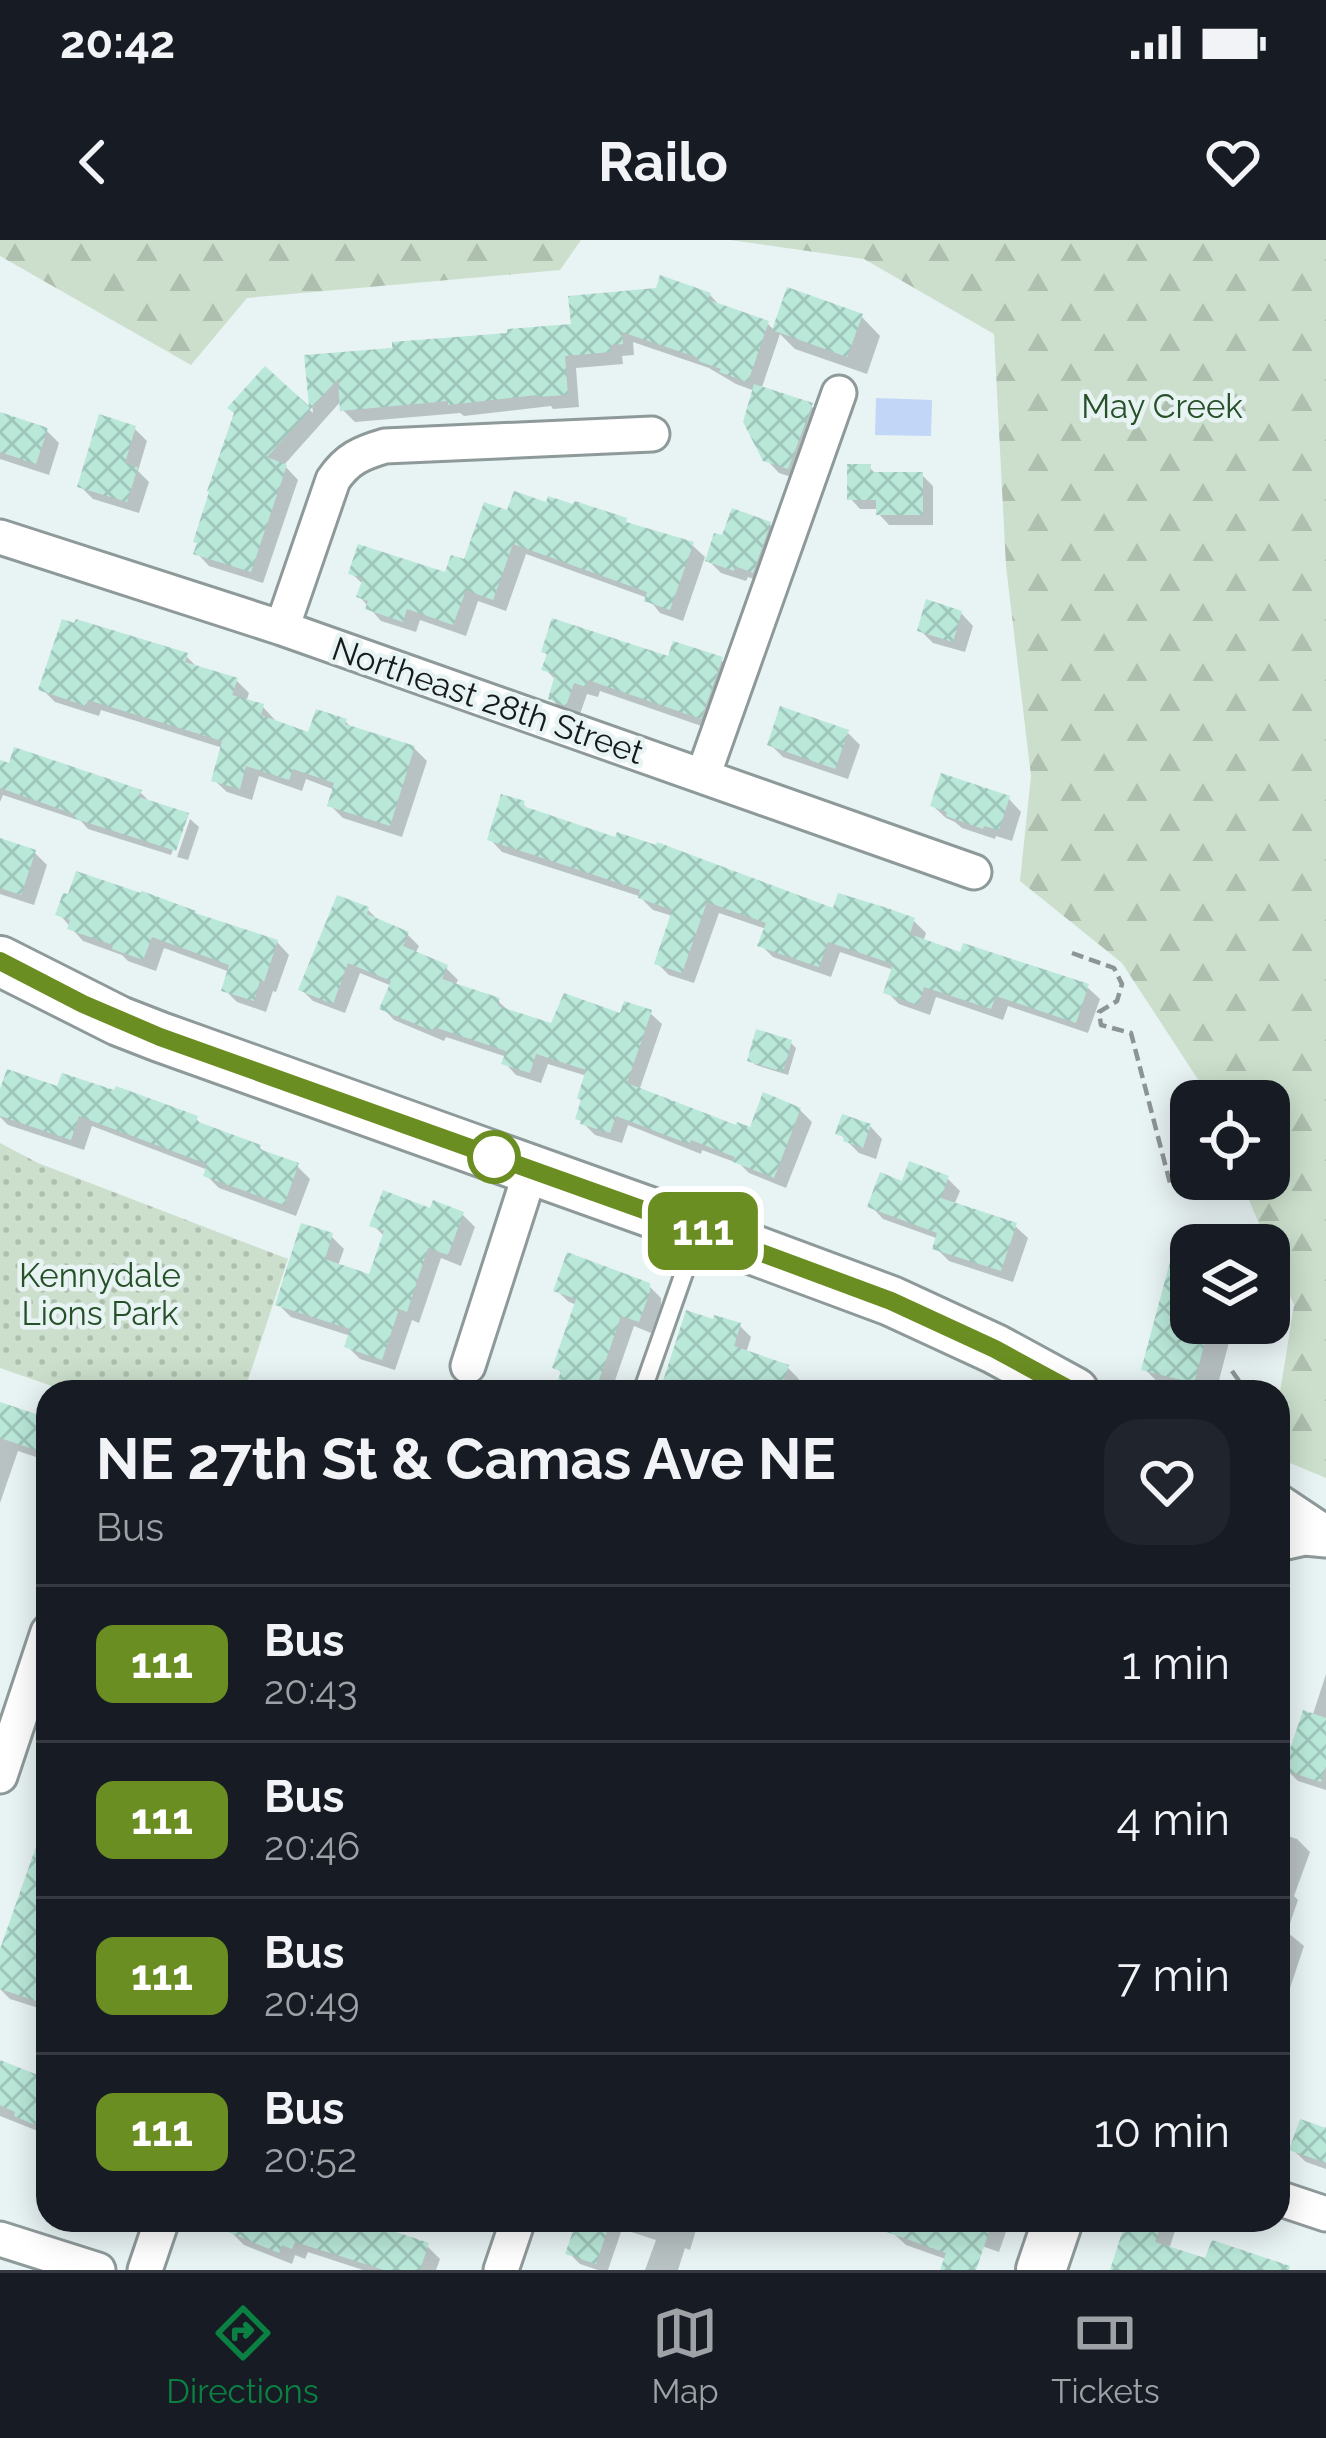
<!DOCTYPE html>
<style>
body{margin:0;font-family:Raleway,sans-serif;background:#20242c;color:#f1f3f6;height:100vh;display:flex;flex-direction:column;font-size:45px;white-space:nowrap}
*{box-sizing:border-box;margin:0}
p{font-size:39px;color:#9ea1a6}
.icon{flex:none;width:66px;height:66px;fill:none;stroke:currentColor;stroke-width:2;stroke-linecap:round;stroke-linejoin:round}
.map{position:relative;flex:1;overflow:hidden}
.side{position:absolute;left:36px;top:1140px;width:1254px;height:852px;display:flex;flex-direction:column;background:#171b24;border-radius:36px;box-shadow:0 6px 30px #0003}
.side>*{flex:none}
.badge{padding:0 24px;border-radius:18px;font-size:42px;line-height:78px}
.controls{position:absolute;left:1170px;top:840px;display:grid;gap:24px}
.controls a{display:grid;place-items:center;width:120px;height:120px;border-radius:24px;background:#171b24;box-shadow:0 6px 30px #0003;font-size:60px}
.map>.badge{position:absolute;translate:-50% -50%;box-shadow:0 0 0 6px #fff}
.round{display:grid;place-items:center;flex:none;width:126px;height:126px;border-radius:36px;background:#20242c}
.overview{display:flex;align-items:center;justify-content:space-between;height:204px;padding:0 60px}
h1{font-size:57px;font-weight:700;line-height:90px}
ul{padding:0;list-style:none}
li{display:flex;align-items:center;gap:36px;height:156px;padding:0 60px;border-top:3px solid #363941}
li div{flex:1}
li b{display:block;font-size:45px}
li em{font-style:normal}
li .badge{min-width:132px;font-weight:700;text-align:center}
.status{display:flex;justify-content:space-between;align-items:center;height:84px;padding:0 60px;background:#171b24;direction:ltr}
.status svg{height:33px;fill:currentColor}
header{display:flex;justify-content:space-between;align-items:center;height:156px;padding:0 60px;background:#171b24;font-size:54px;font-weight:700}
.tabs{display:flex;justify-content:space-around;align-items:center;height:168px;border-top:3px solid #363941;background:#171b24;font-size:33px;color:#9ea1a6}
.tabs a{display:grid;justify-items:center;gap:6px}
.tabs .selected{color:#0b8043}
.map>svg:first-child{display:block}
</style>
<div class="status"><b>20:42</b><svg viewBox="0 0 49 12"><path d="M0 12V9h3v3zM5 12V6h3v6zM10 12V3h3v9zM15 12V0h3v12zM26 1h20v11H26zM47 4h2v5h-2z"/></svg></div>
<header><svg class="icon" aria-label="back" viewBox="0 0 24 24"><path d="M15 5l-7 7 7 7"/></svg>Railo<svg class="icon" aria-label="heart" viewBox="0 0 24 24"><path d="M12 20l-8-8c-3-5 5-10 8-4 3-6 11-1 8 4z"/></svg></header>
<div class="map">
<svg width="1326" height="2030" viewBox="0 0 1326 2030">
<defs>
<pattern id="forest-firs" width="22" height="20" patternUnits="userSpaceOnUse" patternTransform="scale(3)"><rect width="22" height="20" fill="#ccdfcc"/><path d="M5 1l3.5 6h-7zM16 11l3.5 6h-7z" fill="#aebfaf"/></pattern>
<pattern id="park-dots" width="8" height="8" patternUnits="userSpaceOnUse" patternTransform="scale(3)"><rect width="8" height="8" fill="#ccdfcc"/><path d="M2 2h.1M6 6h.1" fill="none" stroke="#aebfaf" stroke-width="1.8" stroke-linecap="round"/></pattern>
<pattern id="building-cross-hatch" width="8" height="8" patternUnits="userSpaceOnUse" patternTransform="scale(3)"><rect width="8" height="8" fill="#b9e8d9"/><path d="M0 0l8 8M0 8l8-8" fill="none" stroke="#9ec6ba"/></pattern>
</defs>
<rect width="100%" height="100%" fill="#e8f3f4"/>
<path fill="url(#forest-firs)" d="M0 0H581L560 30 247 58 191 125 0 16Z
M730 0H1326V1238L1278 1218V1165L1294 1065 1240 939H1269V861H1207L1199 841 1122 723 1020 641 1031 536 1006 326 994 94 864 19Z"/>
<path fill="url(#park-dots)" d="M0 903 38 923 288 1019 244 1152H69L0 1128Z"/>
<path fill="#c2d6f8" d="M876 158 932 160 931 196 875 195Z"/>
<path fill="#0003" d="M710 55 722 68 767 83 775 91 861 76 880 96 867 134 795 109 780 94 761 150 811 166 824 179 801 240 779 233 766 219 755 151 736 144 709 128 633 102 634 115 622 116 623 124 576 128 579 167 553 169 551 166 464 176 460 173 355 182 343 170 342 160 284 225 298 240 263 343 209 326 197 313 265 130 313 173 307 118 574 87Z
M0 176 46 190 59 203 49 235 0 219Z
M134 188 147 201 138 231 149 242 139 273 93 259 80 246Z
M869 227 877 235H922L933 246V285H889L879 274V269H860L850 258Z
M548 266 625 281 631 286 692 305 705 317 683 381 660 373 648 358 526 314 506 371 478 361 466 396 420 380 416 392 381 381 360 357 364 345 351 333 447 335 465 323 509 274Z
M769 284 782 297 766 343 748 337 746 341 721 333 708 320 724 299Z
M961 373 973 386 965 412 933 403 920 390Z
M544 411 670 420H721L734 432 713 490 600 451 598 457 587 454 579 477 564 471 551 459 557 441 545 429 549 416Z
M186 416 200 430 236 440 249 453 246 462 263 467 275 480 274 483 310 495 345 481 353 489 414 508 427 521 402 597 343 578 330 565 335 550 306 539 302 551 259 536 252 560 227 552 214 540 223 508 101 470 99 476 55 462 42 449Z
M847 492 860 505 848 539 783 517 770 504Z
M0 523 140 552 152 564 189 578H184L171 615 88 589 81 581 3 555 0 562Z
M1009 559 1021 572 1012 601 996 596 995 599 962 588 955 582 946 578 933 566Z
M523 564 530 571 835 672 914 681 926 693 923 702 1087 747 1100 759 1088 793 1008 766 1003 780 936 757 930 775 899 764 887 752 894 730 840 712 831 737 773 717 761 705 766 689 719 673 694 743 669 735 657 723 673 676 653 670 639 656 502 612 490 599Z
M190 579 199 587 188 620 177 617Z
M0 601 34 612 47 625 34 665 0 654Z
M368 670 381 683 407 694 419 706 415 714 446 728 458 740 455 746 498 761 511 773 552 787 650 773 662 784 639 851 752 891 800 870 812 882 786 948 749 933 740 924 702 910 701 914 628 885 622 903 595 895 578 878 587 836 548 824 541 843 516 835 505 823 507 817 446 797 444 801 394 780 383 768 392 746 360 733 345 773 313 761 301 749Z
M59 674H195L277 702 289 715 276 752 273 751 266 772 237 762 225 750 230 732 164 708 156 731 128 721 122 715 83 701Z
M791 803 796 808 788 835 756 825 750 820Z
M59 850 196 879 204 887 259 907 268 915 297 926 310 939 296 976 219 948 206 935 208 930 92 886 84 910 8 885 0 877V859Z
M870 886 882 899 876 919 859 913 839 893Z
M947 938 960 951 954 965 1015 986 1028 998 1013 1042 949 1021 936 1008 939 999 883 979 871 966 903 945Z
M432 972 462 974 475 987 461 1026 441 1018 419 1083 412 1080 395 1130 360 1119 347 1106 351 1096 291 1077 278 1064 331 996 344 1009 338 1026 371 1038 385 997 373 985Z
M1191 1026V1083H1234L1216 1152H1177L1164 1149 1145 1129Z
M648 1045 661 1058V1066L651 1093 634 1086 611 1152H557L563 1135 556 1127 577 1065 569 1062 556 1050Z
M740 1086 751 1097 746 1113 787 1127 799 1139 794 1152 678 1151 666 1140Z
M385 1140 397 1152H329V1149Z
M0 1164 48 1180V1221L18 1211 0 1263Z
M1326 1434V1550L1298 1541 1286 1529 1312 1477Z
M48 1587V1771L10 1759 0 1749V1718Z
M1278 1593 1297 1599 1310 1612 1294 1656 1298 1660 1287 1692 1304 1706 1288 1754 1281 1752 1278 1759Z
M0 1823 48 1843V1895L0 1876Z
M1326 1886V1929L1306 1922 1293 1910 1324 1891Z
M236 1980H350L427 2006 440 2019 436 2030H363L308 2012 305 2019 295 2015 292 2024 244 2005 231 1992Z
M590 1980H699L690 2010 685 2008 678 2030H645L656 2000 622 1989 608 2030H598L580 2024 569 2013Z
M866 1980H1010L999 2012 979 2005 971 2028 906 2005 893 1993Z
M1130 1980H1164L1175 1991 1169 2009 1182 2030H1113Z"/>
<path fill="url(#building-cross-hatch)" d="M660 35 711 53 709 60 769 81 748 142 719 132 721 129 698 121 699 118 622 92 623 104 611 105V112L565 116 568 155 537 157V155L448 165V161L340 171 338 139 267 217 287 225 251 332 193 314 197 303 193 302 209 252 207 251 234 173 227 168 265 126 309 166 304 115 392 108V102L507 93V89L571 84 568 56 656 48Z
M787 47 863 74 847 117 772 90Z
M754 144 813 163 788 229 763 221 743 182Z
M0 172 48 188 36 224 0 212Z
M99 174 136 186 125 223 138 227 127 262 77 247Z
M847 224H871L870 232H923V275H876V260H847Z
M514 251 546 262 548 256 573 264 575 261 627 278 626 282 694 302 670 370 644 361 647 352 513 304 493 360 466 350 453 385 407 369 403 382 365 369 368 361 356 357 363 338 348 334 358 304 445 332 451 315 464 319 484 262 507 270Z
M732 268 771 282 753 333 735 326 734 331 705 321 714 293 722 295Z
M926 359 962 371 953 402 917 391Z
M552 378 668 416 673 401 723 417 701 479 588 440 586 447 574 443 566 466 548 459 555 434 541 430 547 414 541 412Z
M62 379 74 383 76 379 188 413 185 422 238 438 232 455 264 464 261 475 308 492 316 469 347 479 345 484 415 506 390 586 327 566 334 543 293 529 289 540 246 526 240 549 211 541 222 501 88 460 86 466 38 450Z
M780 466 849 490 835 529 767 505Z
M14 507 142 550 139 557 189 573 176 611 73 578 74 574 0 548V520L9 523Z
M941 533 1010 556 999 590 984 586 983 589 946 576 947 572 930 566Z
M501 554 525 561 523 566 615 597 617 592 656 605 657 602 833 668 838 653 887 668 915 678 910 694 960 712 963 703 1089 744 1076 783 996 756 991 769 924 747 918 765 883 753 893 724 828 702 819 727 757 706 766 683 707 662 682 733 654 724 672 670 638 658 640 650 487 600Z
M0 598 36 610 21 655 0 648Z
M76 631 141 653 142 651 196 671 195 673 278 700 264 742 260 741 254 761 221 751 229 725 152 697 143 720 112 709 113 705 67 689 70 680 55 675 63 653 68 654Z
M337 655 369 667 367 674 409 692 403 706 448 725 442 739 500 758 498 766 551 783 564 753 620 773 624 761 652 770 627 843 736 885 737 882 750 887 763 852 801 868 774 938 733 922 735 917 691 900 689 904 616 876 610 893 580 884 581 881 575 879 581 860 577 858 586 830 536 814 530 833 501 824 506 811 434 787 432 791 379 769 391 741 348 723 333 764 298 750Z
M756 789 792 800 783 832 747 821Z
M7 829 57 846 62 833 114 850 116 846 198 876 196 881 261 905 259 909 299 923 284 965 203 936 207 924 79 876 71 900 0 876V849Z
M842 874 871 884 863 908 843 901 844 897 835 894Z
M909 921 949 936 941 958 1017 983 1001 1031 932 1009 937 993 867 967 880 932 902 941Z
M383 950 430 968 433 960 464 972 448 1015 428 1008 407 1072 399 1069 382 1120 344 1107 350 1089 275 1065 301 983 333 993 325 1019 369 1034 384 991 369 986Z
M567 1012 650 1043V1052L639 1082 621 1076 595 1152H554L561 1131 552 1128 576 1059 553 1051Z
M1171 1018 1191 1023V1083H1210L1194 1143 1141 1130Z
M686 1070 713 1079 714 1075 741 1083 734 1106 789 1125 780 1152H698L663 1141Z
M0 1162 48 1178V1214L0 1198Z
M1303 1470 1326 1478V1526L1321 1542 1283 1530Z
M45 1581H48V1746L42 1763 0 1749V1709Z
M0 1820 48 1839V1854L35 1885 14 1876 15 1872 0 1865Z
M1300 1879 1326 1888V1923L1289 1910Z
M199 1980H360L429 2003 420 2030H384L295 2002 292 2009 282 2005 279 2013Z
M577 1980 608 1989 596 2024 565 2014Z
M861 1980H993L976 2030H940L946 2013 861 1983Z
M1126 1980H1163L1155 2002 1205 2018 1212 2000 1290 2026 1289 2030H1110Z"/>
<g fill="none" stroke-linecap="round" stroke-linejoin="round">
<g stroke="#8e9999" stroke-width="22">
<path id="lane" d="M642 1152 697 996"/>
</g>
<g stroke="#8e9999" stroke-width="39">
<path id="street" d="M0 297 282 388 974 632
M282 388 333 240C347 219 361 213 385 206L652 194
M703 536 839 153
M468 1126 531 930
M1278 1261 1326 1293
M1278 1304 1305 1298 1326 1300
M0 1536 48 1392
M1278 1958 1326 1974
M0 1999 98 2030
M145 2030 162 1980
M501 2030 518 1980"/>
</g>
<g stroke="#8e9999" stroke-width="54">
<path id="secondary" d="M0 721 119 781 160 797 700 990 891 1061 995 1109 1074 1152
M1041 2030 1058 1980"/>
</g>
<path stroke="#8c9494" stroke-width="4.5" stroke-dasharray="12 6" stroke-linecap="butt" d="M1072 713 1114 728 1122 744 1117 761 1099 772 1101 785 1131 793 1170 943
M1232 1131 1247 1152"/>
<use href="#lane" stroke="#fff" stroke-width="16"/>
<use href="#street" stroke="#fff" stroke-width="33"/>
<use href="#secondary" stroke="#fff" stroke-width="48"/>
</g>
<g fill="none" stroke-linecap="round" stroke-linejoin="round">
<g stroke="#fff" stroke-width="27">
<path id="line" d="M0 721 83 764 160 797 700 990 891 1061 995 1109 1074 1152"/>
</g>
<use href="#line" stroke="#6b8e23" stroke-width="18"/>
</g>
<circle fill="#fff" stroke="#6b8e23" stroke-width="6" cx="494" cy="917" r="24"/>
<g text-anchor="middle" stroke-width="9" stroke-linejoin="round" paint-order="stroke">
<g font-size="33" fill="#255028" stroke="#e8f3f4">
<text x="1162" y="178">May Creek</text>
<text x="100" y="1047">Kennydale<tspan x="100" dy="38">Lions Park</tspan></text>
</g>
<g font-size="33" fill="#161a1a" stroke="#e8f3f4">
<text transform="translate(488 460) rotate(19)" y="12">Northeast 28th Street</text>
</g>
</g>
</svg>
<div class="controls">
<a><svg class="icon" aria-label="locate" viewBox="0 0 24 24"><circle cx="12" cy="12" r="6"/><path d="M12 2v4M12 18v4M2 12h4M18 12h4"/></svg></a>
<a><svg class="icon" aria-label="layers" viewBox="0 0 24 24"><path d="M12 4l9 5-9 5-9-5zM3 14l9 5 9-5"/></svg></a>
</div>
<b class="badge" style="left:703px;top:991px;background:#6b8e23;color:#fff">111</b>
<section class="side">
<div class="overview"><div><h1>NE 27th St &amp; Camas Ave NE</h1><p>Bus</p></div><a class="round"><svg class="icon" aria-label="heart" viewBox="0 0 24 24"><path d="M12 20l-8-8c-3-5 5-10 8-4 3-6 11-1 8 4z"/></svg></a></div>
<ul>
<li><span class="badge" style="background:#6b8e23;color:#fff">111</span><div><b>Bus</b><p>20:43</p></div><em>1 min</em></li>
<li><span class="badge" style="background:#6b8e23;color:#fff">111</span><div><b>Bus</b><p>20:46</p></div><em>4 min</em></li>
<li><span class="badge" style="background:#6b8e23;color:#fff">111</span><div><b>Bus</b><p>20:49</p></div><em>7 min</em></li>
<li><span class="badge" style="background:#6b8e23;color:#fff">111</span><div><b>Bus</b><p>20:52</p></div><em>10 min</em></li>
</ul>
</section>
</div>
<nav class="tabs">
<a class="selected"><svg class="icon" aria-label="directions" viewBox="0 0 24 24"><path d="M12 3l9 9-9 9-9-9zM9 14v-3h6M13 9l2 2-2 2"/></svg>Directions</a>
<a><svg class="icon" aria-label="map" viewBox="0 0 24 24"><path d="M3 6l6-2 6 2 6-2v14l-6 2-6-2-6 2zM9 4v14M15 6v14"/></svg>Map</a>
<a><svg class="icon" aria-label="tickets" viewBox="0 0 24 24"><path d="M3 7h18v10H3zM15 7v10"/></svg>Tickets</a>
</nav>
